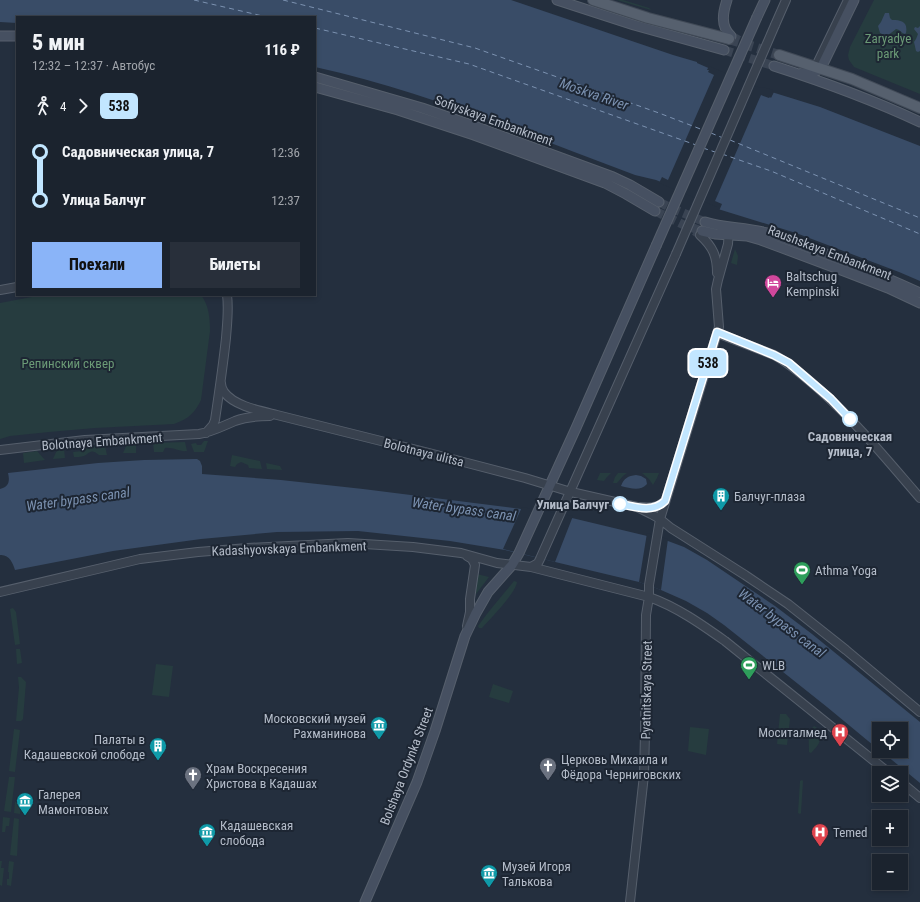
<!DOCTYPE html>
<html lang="ru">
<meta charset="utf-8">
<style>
body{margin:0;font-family:"Roboto Condensed",sans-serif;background:#282f3a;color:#f1f3f6;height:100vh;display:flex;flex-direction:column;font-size:15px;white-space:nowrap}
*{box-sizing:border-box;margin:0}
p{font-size:13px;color:#a0a4aa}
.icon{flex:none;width:22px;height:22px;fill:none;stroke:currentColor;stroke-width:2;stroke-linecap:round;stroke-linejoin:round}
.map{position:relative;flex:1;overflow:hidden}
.panel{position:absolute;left:16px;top:16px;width:300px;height:280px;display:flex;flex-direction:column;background:#1b232e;border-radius:0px;box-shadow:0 2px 6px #0003,0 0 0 1px #39404a}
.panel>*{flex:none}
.badge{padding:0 8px;border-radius:6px;font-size:14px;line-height:26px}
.controls{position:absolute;left:872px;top:722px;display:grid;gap:8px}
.controls a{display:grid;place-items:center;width:36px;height:36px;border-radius:0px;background:#1b232e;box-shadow:0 2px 6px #0003,0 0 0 1px #39404a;font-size:20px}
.map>.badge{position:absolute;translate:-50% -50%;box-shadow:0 0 0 2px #fff}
.legs{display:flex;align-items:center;gap:6px;height:44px;padding:0 16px;font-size:13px}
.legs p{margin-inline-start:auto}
.overview{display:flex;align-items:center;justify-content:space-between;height:68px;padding:0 16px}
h1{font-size:22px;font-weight:800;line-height:30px}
.cta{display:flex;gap:8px;margin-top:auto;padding:8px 16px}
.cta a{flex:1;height:46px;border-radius:0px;background:#8ab4f8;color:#111;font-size:16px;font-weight:800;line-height:46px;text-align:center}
.cta a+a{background:#282f3a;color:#f1f3f6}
ul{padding:0 16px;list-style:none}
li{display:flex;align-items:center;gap:14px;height:48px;font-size:15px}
li i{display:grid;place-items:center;width:6px;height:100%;margin:0 5px;background:currentColor}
li i::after{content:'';width:10px;height:10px;margin:-5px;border:3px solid;border-radius:50%;background:#1b232e}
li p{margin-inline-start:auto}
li:first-child i{background:linear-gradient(#0000 50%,currentColor 0)}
li:last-child i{background:linear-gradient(currentColor 50%,#0000 0)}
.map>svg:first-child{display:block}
</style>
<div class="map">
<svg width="920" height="902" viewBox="0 0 920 902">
<rect width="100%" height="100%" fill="#242f3e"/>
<path fill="#263c3f" d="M617 0H623L649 8 651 10Z
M874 0H920V94L854 67 849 60 848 55 850 47Z
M735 249 738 256 737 265 731 263Z
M42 295H201C209 305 210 319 210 331L201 400C195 413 188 419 174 424L95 428 49 432 10 436 0 439V303Z
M204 441H208L204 452H194L191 444 196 443 197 445H201Z
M185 442 187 451C179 452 174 447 165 448L163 452H154L153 443Z
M127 444H136V453H123Z
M105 446 107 455H99C91 448 90 453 84 456 81 457 76 457 74 457L73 452 83 451 87 447Z
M64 449 65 458 53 459 57 450Z
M37 451 45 460 24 463 23 453Z
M232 455 260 461 262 469 249 468 248 465 241 462 237 464 235 467 230 466Z
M266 463 280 466 282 470 267 469Z
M600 473H611L607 477 604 481 597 480Z
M618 473H627L623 476 617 483H613L615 477Z
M642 473H659L657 478 653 485 649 479Z
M477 574 489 577 476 594 474 593Z
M514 581 517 582C516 593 490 619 482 628H479L478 626C489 610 502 596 514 581Z
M13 608 16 612 20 644 15 645 10 609Z
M16 649H20L22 663 17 664Z
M156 664 173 666 169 697 152 695Z
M18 677H21L26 682 23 719 21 721H16L19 687Z
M493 684 513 691 509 703 489 697Z
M780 714H786L790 719 787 745 777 744Z
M814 726 819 729C822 741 819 745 811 753L809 752C809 743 807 732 814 726Z
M690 727 709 729 706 755 688 751Z
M14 729 20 730 15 772 9 771Z
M9 777H15L11 812 4 811Z
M802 780 803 781 801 813 800 814 798 813 800 781Z
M15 802H21L20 814 14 813Z
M3 817 10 818 9 826H6L5 832H2Z
M14 818 19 819 17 856 10 855Z
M0 861H2L1 868H4L2 886 0 885Z
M9 861 14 862 11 886 7 885V879H9V872H8Z"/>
<path fill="#394c67" d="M0 0H511L673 55 697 62V63L761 91 762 89 820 107 920 146V281L899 272 796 233 718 209 719 206 656 180 635 175C530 136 425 91 315 67V17H17V23L0 22Z
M885 13H889L890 18 892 20C902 20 908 22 906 33L905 34C901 33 901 30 896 29 890 34 887 37 880 33L878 26 881 22Z
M920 26V51L918 52 916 51 914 42 916 39 918 34 914 29 915 27 918 28Z
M197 459 200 461 202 466V474L281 480 363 489 521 509 572 518 668 541 684 547 707 560 775 606 812 634 920 722V783L881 751H901V729H879V750L827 707 724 625 707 613 686 601 661 590 639 582 505 550 450 541 358 531 277 532 201 539 113 551 15 570C13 563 9 554 0 555V489C9 487 10 481 8 473L98 463 144 460Z
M636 475 641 476 646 479 647 484C640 492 630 488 621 486 624 478 628 476 636 475Z"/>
<path fill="#242f3e" d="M709 66 760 88 763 87 773 90 772 91 774 92 771 98 770 97 769 98 761 95 715 201 722 204 719 211 717 209V207L659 183 662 177 668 180 714 75 708 72 709 70H707Z
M522 507 573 516 555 562 503 549Z
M647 533 668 539 661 590 639 582Z"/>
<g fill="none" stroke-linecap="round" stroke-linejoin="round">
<path stroke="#7c92b1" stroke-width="1" stroke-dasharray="5 4" stroke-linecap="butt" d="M194 0 267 17
M283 0 475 48 659 113 703 130
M315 28 469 64 696 145
M711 133 723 138
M730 140 920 218
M703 148 715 152
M722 154 771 171 920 234"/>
<path stroke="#3a4453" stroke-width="8" stroke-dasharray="8 4" stroke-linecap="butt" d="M684 225 700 235"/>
<path stroke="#3a4453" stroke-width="9" stroke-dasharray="9 4.5" stroke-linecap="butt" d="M731 36 748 45
M724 50 774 66
M659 202 671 208 705 222
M655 211 684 225 702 231"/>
<path stroke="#3a4453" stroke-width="10" stroke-dasharray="10 5" stroke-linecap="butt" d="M729 39 779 55"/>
<g stroke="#565f6c" stroke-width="10">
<path id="tertiary" d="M775 25 786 0
M816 71V66L848 0
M700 235C713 247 717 256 717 273
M0 290 17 287
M717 333 774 355C791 364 805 377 820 390 857 423 888 461 920 498
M221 383C221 386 222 389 224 392 234 406 261 411 277 415L429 453 525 478 571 492 637 507 651 514 660 519 671 528 745 575 788 604 846 650 920 712
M206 433 213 425 215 420C219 393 223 366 226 338 227 324 229 309 227 295
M0 450 85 440 199 434C212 432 223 426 235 421 246 417 258 416 270 416
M640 507C650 508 658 508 665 501
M467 556 472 559 475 565 470 599V612L467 626
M531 567 538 563 540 559 676 254
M0 592 140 559 198 552 248 548 348 543 413 547 461 553 497 563 531 567 649 597C677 607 701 624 725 641L889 773
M901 782 920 798
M630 902 644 775 645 734 646 615 649 597V585L660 519 719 327 716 289 718 280 728 244 729 229"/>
</g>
<g stroke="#565f6c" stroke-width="11">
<path id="secondary" d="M557 0 634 25 724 50
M727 0C723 12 720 26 731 36
M757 17 765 0
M0 36H17
M774 66C824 82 873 100 920 122
M802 73H813L821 68 854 0
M315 77 422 108 477 127 613 177 630 185 659 202
M315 87 398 110 474 135 605 183 626 194 655 211
M705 222C724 228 744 227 763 232 780 236 798 244 815 250 850 263 885 277 920 293
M702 231 715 234 747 236 761 240 844 271 888 288 920 303
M365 902 417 782 435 731 465 636 476 613 488 592 512 565 519 553 576 428 656 246"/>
</g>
<g stroke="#414a57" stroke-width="12">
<path id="primary" d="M593 0 648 18 729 39
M779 55 852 79 920 108"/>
</g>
<use href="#tertiary" stroke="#38414e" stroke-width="8"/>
<use href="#secondary" stroke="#465061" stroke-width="9"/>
<use href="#primary" stroke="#56606e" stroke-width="10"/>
<g stroke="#565f6c" stroke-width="10" stroke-linecap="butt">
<path id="tertiary-bridge" d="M676 254 775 25"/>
</g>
<g stroke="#565f6c" stroke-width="11" stroke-linecap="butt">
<path id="secondary-bridge" d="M656 246 757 17"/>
</g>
<use href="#tertiary-bridge" stroke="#38414e" stroke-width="8"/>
<use href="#secondary-bridge" stroke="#465061" stroke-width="9"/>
</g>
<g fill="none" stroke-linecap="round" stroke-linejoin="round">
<g stroke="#fff" stroke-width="9">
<path id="line-1" d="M620 504C635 507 653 513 665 501L717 332 774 355 789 363 831 399 850 419"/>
</g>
<use href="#line-1" stroke="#c2e6ff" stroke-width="6"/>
</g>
<defs>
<g id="hotel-pin" transform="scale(0.9)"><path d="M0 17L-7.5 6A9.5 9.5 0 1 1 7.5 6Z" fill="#d1479c" stroke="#1d2633"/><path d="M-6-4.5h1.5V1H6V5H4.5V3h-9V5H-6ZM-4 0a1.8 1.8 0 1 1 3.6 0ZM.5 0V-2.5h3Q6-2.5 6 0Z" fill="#fff"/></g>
<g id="building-pin" transform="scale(0.9)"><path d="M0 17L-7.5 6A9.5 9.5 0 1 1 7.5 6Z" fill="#0f9aa8" stroke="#1d2633"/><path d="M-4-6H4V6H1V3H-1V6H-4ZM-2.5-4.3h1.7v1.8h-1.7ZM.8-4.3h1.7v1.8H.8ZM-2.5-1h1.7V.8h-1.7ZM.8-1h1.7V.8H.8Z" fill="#fff"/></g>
<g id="stadium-pin" transform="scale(0.9)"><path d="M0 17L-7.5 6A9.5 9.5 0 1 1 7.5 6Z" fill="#2e9e5b" stroke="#1d2633"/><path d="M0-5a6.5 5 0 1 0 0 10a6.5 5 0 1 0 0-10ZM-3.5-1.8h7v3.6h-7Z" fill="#fff"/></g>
<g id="museum-pin" transform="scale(0.9)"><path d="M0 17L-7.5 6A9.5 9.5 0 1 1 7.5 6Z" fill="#0f9aa8" stroke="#1d2633"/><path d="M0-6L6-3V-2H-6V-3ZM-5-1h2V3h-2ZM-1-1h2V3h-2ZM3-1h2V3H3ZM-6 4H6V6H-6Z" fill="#fff"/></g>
<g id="hospital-pin" transform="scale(0.9)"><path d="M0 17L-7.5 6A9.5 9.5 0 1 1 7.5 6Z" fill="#e0444e" stroke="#1d2633"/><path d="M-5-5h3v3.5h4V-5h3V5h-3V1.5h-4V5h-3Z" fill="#fff"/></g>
<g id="church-pin" transform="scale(0.9)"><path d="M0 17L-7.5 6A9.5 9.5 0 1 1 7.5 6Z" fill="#6b7280" stroke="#1d2633"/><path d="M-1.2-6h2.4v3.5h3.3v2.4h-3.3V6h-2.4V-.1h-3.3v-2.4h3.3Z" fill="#fff"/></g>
</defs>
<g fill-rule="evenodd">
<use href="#hotel-pin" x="773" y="283"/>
<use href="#building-pin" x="721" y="496"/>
<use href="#stadium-pin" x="802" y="570"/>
<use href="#stadium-pin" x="749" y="665"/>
<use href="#museum-pin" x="379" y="725"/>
<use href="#hospital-pin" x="840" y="732"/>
<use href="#building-pin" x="158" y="746"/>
<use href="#church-pin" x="548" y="766"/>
<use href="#church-pin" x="193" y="775"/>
<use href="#museum-pin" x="25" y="801"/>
<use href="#museum-pin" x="207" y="832"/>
<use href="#hospital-pin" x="820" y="832"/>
<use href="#museum-pin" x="489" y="873"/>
</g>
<g fill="#fff" stroke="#c2e6ff" stroke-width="2">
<circle cx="850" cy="419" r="7"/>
<circle cx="620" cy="504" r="7"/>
</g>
<g text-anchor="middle" stroke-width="4" stroke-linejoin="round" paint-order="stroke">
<g font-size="13" fill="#6b9a76" stroke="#1d2633">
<text x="888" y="43">Zaryadye<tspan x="888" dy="15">park</tspan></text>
<text x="68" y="368">Репинский сквер</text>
</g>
<g font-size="13" fill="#b4bcc9" stroke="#1d2633">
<text transform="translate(494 120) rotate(20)" y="5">Sofiyskaya Embankment</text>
<text transform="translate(830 252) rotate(21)" y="5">Raushskaya Embankment</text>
<text transform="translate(102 441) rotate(-4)" y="5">Bolotnaya Embankment</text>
<text transform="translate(424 452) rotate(14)" y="5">Bolotnaya ulitsa</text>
<text transform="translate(289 548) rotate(-2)" y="5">Kadashyovskaya Embankment</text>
<text transform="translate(646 690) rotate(-89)" y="5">Pyatnitskaya Street</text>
<text transform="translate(406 766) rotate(-69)" y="5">Bolshaya Ordynka Street</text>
</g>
<g font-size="13" fill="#b4bcc9" stroke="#1d2633" text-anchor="start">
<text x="786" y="281">Baltschug<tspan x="786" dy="15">Kempinski</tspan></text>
<text x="734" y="501">Балчуг-плаза</text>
<text x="815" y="575">Athma Yoga</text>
<text x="762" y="670">WLB</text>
<text x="366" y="723" text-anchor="end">Московский музей<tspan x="366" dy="15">Рахманинова</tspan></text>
<text x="827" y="737" text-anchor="end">Моситалмед</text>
<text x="145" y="744" text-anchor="end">Палаты в<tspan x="145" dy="15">Кадашевской слободе</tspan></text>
<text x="561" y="764">Церковь Михаила и<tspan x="561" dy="15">Фёдора Черниговских</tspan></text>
<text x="206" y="773">Храм Воскресения<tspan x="206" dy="15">Христова в Кадашах</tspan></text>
<text x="38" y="799">Галерея<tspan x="38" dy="15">Мамонтовых</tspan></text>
<text x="220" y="830">Кадашевская<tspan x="220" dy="15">слобода</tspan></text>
<text x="833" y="837">Temed</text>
<text x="502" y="871">Музей Игоря<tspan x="502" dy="15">Талькова</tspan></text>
</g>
<g font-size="13" font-weight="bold" fill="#b4bcc9" stroke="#1d2633">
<text x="850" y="441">Садовническая<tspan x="850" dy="15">улица, 7</tspan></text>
<text x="609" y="509" text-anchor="end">Улица Балчуг</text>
</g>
<g font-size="14" font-style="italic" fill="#7c92b1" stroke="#1d2633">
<text transform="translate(594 94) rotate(19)" y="5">Moskva River</text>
<text transform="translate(78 499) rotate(-8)" y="5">Water bypass canal</text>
<text transform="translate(464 509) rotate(8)" y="5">Water bypass canal</text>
<text transform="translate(782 623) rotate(37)" y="5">Water bypass canal</text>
</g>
</g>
</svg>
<div class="controls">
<a><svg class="icon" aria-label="locate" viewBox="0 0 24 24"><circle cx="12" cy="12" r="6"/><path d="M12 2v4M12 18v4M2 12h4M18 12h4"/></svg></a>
<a><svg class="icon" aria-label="layers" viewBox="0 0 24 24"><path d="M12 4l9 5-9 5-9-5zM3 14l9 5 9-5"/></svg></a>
<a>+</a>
<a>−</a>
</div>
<b class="badge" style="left:708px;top:363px;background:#c2e6ff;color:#111">538</b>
<section class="panel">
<div class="overview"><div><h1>5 мин</h1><p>12:32 – 12:37 · Автобус</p></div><b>116 ₽</b></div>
<div class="legs"><svg class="icon" aria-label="walk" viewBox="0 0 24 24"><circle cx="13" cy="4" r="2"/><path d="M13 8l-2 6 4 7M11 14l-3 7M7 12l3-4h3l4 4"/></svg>4<svg class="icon" aria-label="forward" viewBox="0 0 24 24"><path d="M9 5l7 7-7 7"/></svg><b class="badge" style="background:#c2e6ff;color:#111">538</b></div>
<ul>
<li><i style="color:#c2e6ff"></i><b>Садовническая улица, 7</b><p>12:36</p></li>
<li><i style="color:#c2e6ff"></i><b>Улица Балчуг</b><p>12:37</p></li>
</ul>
<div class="cta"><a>Поехали</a><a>Билеты</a></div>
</section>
</div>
